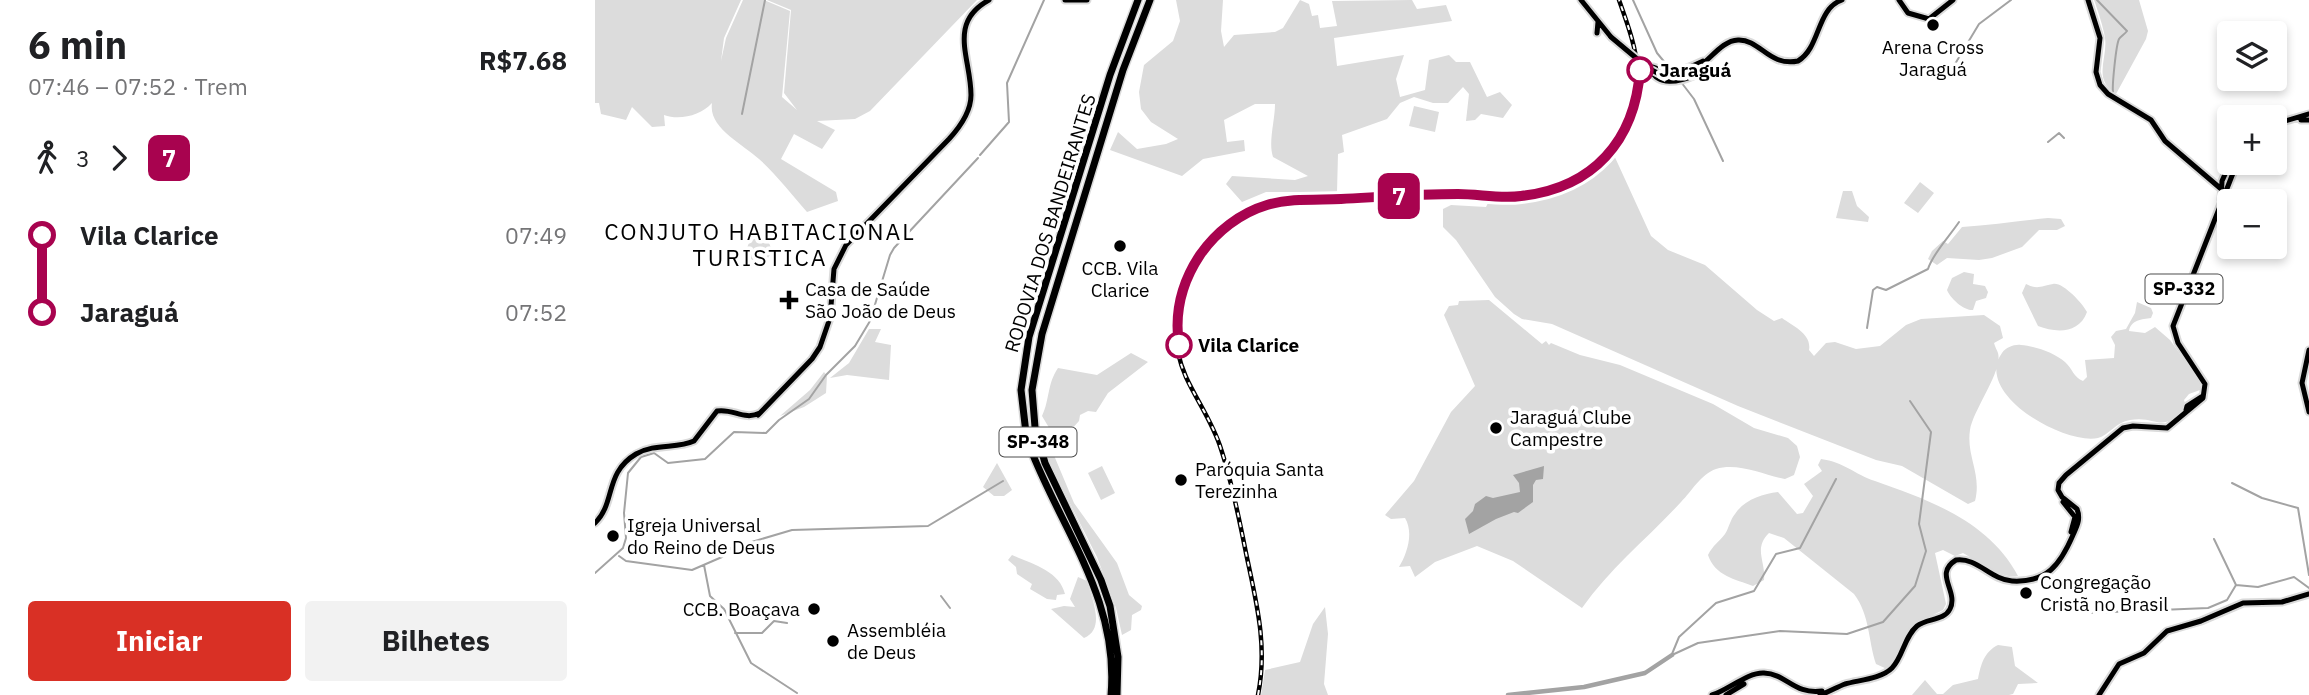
<!DOCTYPE html>
<html lang="pt">
<meta charset="utf-8">
<style>
body{margin:0;font-family:"IBM Plex Sans",sans-serif;background:#f2f2f2;color:#202124;height:100vh;display:flex;flex-direction:column;font-size:26px;white-space:nowrap}
*{box-sizing:border-box;margin:0}
p{font-size:23px;color:#757577}
.icon{flex:none;width:38px;height:38px;fill:none;stroke:currentColor;stroke-width:2;stroke-linecap:round;stroke-linejoin:round}
.map{position:relative;flex:1;overflow:hidden}
.drawer{display:flex;flex-direction:column;background:#fff;width:595px}
.drawer>*{flex:none}
.badge{padding:0 14px;border-radius:10px;font-size:24px;line-height:46px}
.fabs{position:absolute;left:1622px;top:21px;display:grid;gap:14px}
.fabs a{display:grid;place-items:center;width:70px;height:70px;border-radius:7px;background:#fff;box-shadow:0 4px 10px #0003;font-size:35px}
.map>.badge{position:absolute;translate:-50% -50%;box-shadow:0 0 0 4px #fff}
.legs{display:flex;align-items:center;gap:10px;height:77px;padding:0 28px;font-size:23px}
.legs p{margin-inline-start:auto}
.overview{display:flex;align-items:center;justify-content:space-between;height:119px;padding:0 28px}
h1{font-size:38px;font-weight:800;line-height:52px}
.button{display:flex;gap:14px;margin-top:auto;padding:14px 28px}
.button a{flex:1;height:80px;border-radius:7px;background:#d93025;color:#fff;font-size:28px;font-weight:800;line-height:80px;text-align:center}
.button a+a{background:#f2f2f2;color:#202124}
ul{padding:0 28px;list-style:none}
li{display:flex;align-items:center;gap:24px;height:77px;font-size:26px}
li i{display:grid;place-items:center;width:10px;height:100%;margin:0 9px;background:currentColor}
li i::after{content:'';width:18px;height:18px;margin:-9px;border:5px solid;border-radius:50%;background:#fff}
li p{margin-inline-start:auto}
li:first-child i{background:linear-gradient(#0000 50%,currentColor 0)}
li:last-child i{background:linear-gradient(currentColor 50%,#0000 0)}
main{display:flex;flex:1;min-height:0}
.map>svg:first-child{display:block}
</style>
<main>
<section class="drawer">
<div class="overview"><div><h1>6 min</h1><p>07:46 – 07:52 · Trem</p></div><b>R$7.68</b></div>
<div class="legs"><svg class="icon" aria-label="walk" viewBox="0 0 24 24"><circle cx="13" cy="4" r="2"/><path d="M13 8l-2 6 4 7M11 14l-3 7M7 12l3-4h3l4 4"/></svg>3<svg class="icon" aria-label="forward" viewBox="0 0 24 24"><path d="M9 5l7 7-7 7"/></svg><b class="badge" style="background:#a8034f;color:#fff">7</b></div>
<ul>
<li><i style="color:#a8034f"></i><b>Vila Clarice</b><p>07:49</p></li>
<li><i style="color:#a8034f"></i><b>Jaraguá</b><p>07:52</p></li>
</ul>
<div class="button"><a>Iniciar</a><a>Bilhetes</a></div>
</section>
<div class="map">
<svg width="1714" height="695" viewBox="0 0 1714 695">
<rect width="100%" height="100%" fill="#fff"/>
<path fill="#dcdcdc" d="M0 0H146L129 38 126 61 131 38 148 0H169L195 11 187 97 202 110 189 93 196 10 172 0H382L275 111 260 119 222 121 240 130 227 149 199 134 186 159 241 192 243 201 212 212C196 194 181 174 164 159 148 144 113 128 117 103 106 115 85 121 69 115L70 126 57 127 37 107 31 120 6 114 4 103H0Z
M581 0H628L626 31 629 47 639 35 680 32 688 28 705 0 714 4 717 16 723 15 725 28 742 26 737 1 817 0 822 9 851 5 857 21 739 38 742 66 809 55 801 79 805 97 830 90 834 60 854 55 861 62H875L892 97 905 92 917 105 908 118 886 114 880 120 871 121 874 94 868 87 853 103H838L819 97 805 103 792 119 747 135 749 152 743 154 742 192H671L647 202 631 184 637 176 700 180 713 176 678 157C673 142 680 121 680 104H660L629 120 632 142 649 140 650 151 608 159 587 176 515 150 523 132 542 149 571 144 583 139 556 122 546 109 544 92 549 65 578 41 585 21Z
M1499 0H1544L1553 31 1551 39 1521 94C1497 79 1513 59 1510 38 1508 26 1503 11 1499 0Z
M819 106 844 112 840 132 814 126Z
M1018 153 1056 236 1073 250 1110 265 1162 310 1179 321 1187 318C1198 326 1217 334 1214 350L1219 356 1231 343 1240 342 1261 349 1285 346 1311 325 1326 319 1389 315 1405 326 1408 338 1399 343C1400 347 1402 350 1403 353 1408 371 1378 410 1375 430 1371 456 1387 474 1380 501L1373 504 1307 466 1281 460 1143 406 957 324 927 319 919 314 900 297 861 240 848 227V209L856 205 891 207 895 199C950 203 979 191 1018 153Z
M1325 182 1339 193 1323 213 1309 203Z
M1248 191H1257L1262 206 1274 217 1273 222 1241 218Z
M1453 218 1466 219 1470 226 1462 230H1444L1427 247 1397 258 1384 260 1352 258 1342 265 1333 259 1337 251 1348 241 1353 244 1367 227C1396 225 1424 221 1453 218Z
M152 250a12 12 0 1 1 24 0a12 12 0 1 1-24 0Z
M1369 272 1379 274 1378 284 1390 286 1393 292 1391 298 1381 301 1378 310C1369 311 1355 298 1352 290L1357 278Z
M1431 284C1443 290 1446 286 1458 284 1468 282 1487 303 1492 312 1484 334 1461 333 1443 326L1427 293Z
M894 300 947 344 951 341 954 345 956 343 985 355 1025 365 1118 404 1159 428 1193 438 1202 446 1205 457 1199 475 1190 479C1169 475 1143 462 1121 469 1106 474 1097 491 1086 502 1053 538 1015 568 987 608L918 561 882 546 840 562 820 577 815 566 804 567C812 554 819 533 810 518L796 519 790 515 819 481 856 412 880 386 849 315 854 306 863 305 864 301Z
M1542 302 1556 308 1558 313 1556 318C1547 319 1536 320 1534 331L1550 333 1560 327 1575 340 1606 383 1605 390 1594 394 1589 400 1591 406C1566 436 1563 415 1535 420 1521 422 1514 435 1503 438 1468 445 1378 393 1407 353 1411 347 1420 344 1426 345 1440 346 1460 353 1470 362 1477 368 1479 378 1488 381L1492 377 1490 360 1519 358 1520 345 1516 337 1521 331 1531 329 1540 313Z
M274 329H286L280 342 296 345 294 380 252 375 235 378 254 363Z
M536 353 553 362 513 393 501 412 493 411 485 415 484 421 475 431 467 429 456 431 447 416C455 399 452 384 463 368L502 375Z
M229 372 232 376 231 393 209 407 185 416 215 390Z
M456 452 458 453 479 503 522 563 534 595 547 606 546 610 537 615 536 630 527 635 521 608 502 557 459 472 452 456Z
M1226 459C1249 462 1259 474 1280 481 1334 500 1394 521 1423 576 1405 579 1383 561 1368 553L1360 556 1348 550 1340 553 1351 604 1348 610 1320 624 1292 669 1281 664C1273 640 1275 615 1259 594L1189 538 1174 533C1158 549 1171 561 1169 580L1158 586C1140 579 1120 576 1113 555 1118 545 1124 542 1130 534 1134 528 1135 520 1140 514 1149 500 1167 494 1183 492L1202 514 1208 513 1218 496 1209 484 1227 471 1223 465Z
M402 463 417 490 409 496H399L388 487Z
M507 466 520 493 506 500 493 473Z
M417 555C436 563 465 571 470 594L462 595 461 600 452 599 435 589 437 584 422 574 421 567 413 560Z
M483 577 492 581C497 599 511 629 489 638L456 609 469 606 480 607 475 599Z
M730 607 733 634 729 684 733 695H666L670 670 705 662 718 624Z
M1403 645 1417 647 1420 666 1443 683 1423 684 1418 694 1414 695H1317L1330 680 1342 694H1348L1358 685 1383 679C1386 664 1389 652 1403 645Z"/>
<path fill="#a3a3a3" d="M949 466 948 479 941 480 938 485V502L923 513 919 512 901 519 874 534 870 519 878 511 880 504 891 496 898 498 925 492 924 483 918 475Z"/>
<g fill="none" stroke-linecap="round" stroke-linejoin="round">
<path stroke="#a3a3a3" stroke-width="2" d="M1038 0 1062 53 1076 70
M1502 0 1532 31C1530 34 1526 36 1524 39 1521 45 1517 86 1518 92
M1354 74 1384 24 1416 0
M1086 82 1099 99 1128 161
M147 114 170 0
M1453 142 1464 133 1469 138
M385 155 414 122 412 83 449 0
M1272 328 1278 290 1282 287 1291 290 1333 269C1338 253 1354 237 1364 222
M1637 483 1667 498 1703 508 1714 575
M1619 539 1641 585
M24 556 31 561 97 570 127 557 136 548 197 530 333 526 408 481
M109 565 115 596 129 609 156 663 202 693
M0 573 28 548 31 538 29 513 33 473 46 457 59 453 73 463 110 459 139 432 171 433 184 420 214 399 231 375 260 346 275 321 295 255 299 248 383 158
M346 596 355 608
M1493 613 1613 608 1632 600 1641 585 1663 587 1699 577 1714 588
M140 633H167L179 621 192 623
M1077 654 1084 637 1121 603 1159 591 1181 554 1205 548 1241 479
M1077 655 1103 643 1185 631 1252 634 1288 622 1320 586 1331 551 1324 524 1336 432 1315 401"/>
<path stroke="#a3a3a3" stroke-width="4.5" d="M913 695 989 687 1050 673 1077 655"/>
<g stroke="#dbdbdb" stroke-width="9">
<path id="major" d="M470 0H492
M986 0 1016 37
M1304 0 1313 13 1334 19 1358 0
M1493 0 1505 38 1501 72 1505 85 1513 94 1556 120 1570 141 1625 188
M1002 33 1003 22
M1098 76C1084 82 1063 86 1056 70L1058 67C1079 75 1089 70 1108 61
M1072 78C1107 81 1119 41 1143 40 1165 39 1174 67 1203 61 1226 47 1221 9 1247 0
M1706 120H1714
M1680 124 1714 114
M1626 200 1627 181 1635 163
M1714 350 1707 383 1714 412
M1591 410 1592 406 1606 397
M163 415 217 359 225 347 235 318 239 269 251 245 354 139C365 127 376 112 376 95 376 58 352 23 394 0
M1468 502 1480 517 1476 532
M0 523C21 503 9 473 41 454 60 443 82 449 99 441L122 411C138 408 149 421 165 413
M1117 695C1133 690 1153 672 1169 673 1192 674 1199 695 1227 691
M1131 695 1149 684
M1225 695C1234 692 1242 687 1250 684 1264 680 1286 679 1297 668 1308 657 1309 637 1322 626 1332 618 1349 621 1355 609 1364 591 1338 574 1361 560 1382 557 1396 580 1417 581 1452 583 1465 565 1478 535 1482 526 1486 519 1482 509L1467 497 1463 490 1464 483 1471 475 1528 428 1538 426 1572 428 1608 398 1610 384 1583 343 1578 326 1642 163
M1504 695 1524 664 1549 653 1572 631 1606 621 1648 603 1687 602 1714 594"/>
</g>
<g stroke="#dbdbdb" stroke-width="10">
<path id="highway" d="M516 695C524 603 471 536 438 455L431 433 426 390 434 337 515 75 543 0
M522 695 523 657 515 606 506 580 450 463 440 427 437 390 447 334 528 70 555 0"/>
</g>
<use href="#major" stroke="#000" stroke-width="5"/>
<use href="#highway" stroke="#000" stroke-width="7"/>
<g stroke="#000" stroke-width="4.5">
<path id="rail" d="M663 695C673 645 661 601 651 553 644 518 637 482 626 449 618 423 602 401 591 377 570 330 582 275 617 239 632 223 650 211 671 205 694 197 721 199 745 198 786 196 827 193 868 193 929 193 981 200 1021 142 1056 91 1043 53 1024 0"/>
</g>
<use href="#rail" stroke="#fff" stroke-width="2" stroke-dasharray="5" stroke-linecap="butt"/>
<g stroke="#dbdbdb" stroke-width="9" stroke-linecap="butt">
<path id="major-bridge" d="M1016 37 1053 68 1072 78"/>
</g>
<use href="#major-bridge" stroke="#000" stroke-width="5"/>
</g>
<g fill="none" stroke-linecap="round" stroke-linejoin="round">
<g stroke="#fff" stroke-width="16">
<path id="line-1" d="M584 345C579 312 587 282 605 255 621 232 645 213 672 205 695 198 722 200 746 199 785 197 824 194 863 194 884 194 905 199 926 196 998 188 1040 141 1045 70"/>
</g>
<use href="#line-1" stroke="#a8034f" stroke-width="10"/>
</g>
<g fill="#000" stroke="#fff" stroke-width="2.5">
<circle cx="1338" cy="25" r="7"/>
<circle cx="525" cy="246" r="7"/>
<path d="M190.5 289.5h7v7h7v7h-7v7h-7v-7h-7v-7h7z"/>
<circle cx="901" cy="428" r="7"/>
<circle cx="586" cy="480" r="7"/>
<circle cx="18" cy="536" r="7"/>
<circle cx="1431" cy="593" r="7"/>
<circle cx="219" cy="609" r="7"/>
<circle cx="238" cy="641" r="7"/>
</g>
<g fill="#fff" stroke="#a8034f" stroke-width="3.5">
<circle cx="1045" cy="70" r="12"/>
<circle cx="584" cy="345" r="12"/>
</g>
<g text-anchor="middle" stroke-width="7" stroke-linejoin="round" paint-order="stroke">
<g fill="#fff" stroke="#4c4c4c" stroke-width="2">
<rect x="1550.5" y="274.5" width="77" height="29" rx="5"/>
<rect x="404.5" y="427.5" width="77" height="29" rx="5"/>
</g>
<g font-size="18" font-weight="bold" fill="#000">
<text x="1589" y="295">SP-332</text>
<text x="443" y="448">SP-348</text>
</g>
<g font-size="19" fill="#000" stroke="#fff" text-anchor="start">
<text x="1338" y="54" text-anchor="middle">Arena Cross<tspan x="1338" dy="22">Jaraguá</tspan></text>
<text x="525" y="275" text-anchor="middle">CCB. Vila<tspan x="525" dy="22">Clarice</tspan></text>
<text x="210" y="296">Casa de Saúde<tspan x="210" dy="22">São João de Deus</tspan></text>
<text x="915" y="424">Jaraguá Clube<tspan x="915" dy="22">Campestre</tspan></text>
<text x="600" y="476">Paróquia Santa<tspan x="600" dy="22">Terezinha</tspan></text>
<text x="32" y="532">Igreja Universal<tspan x="32" dy="22">do Reino de Deus</tspan></text>
<text x="1445" y="589">Congregação<tspan x="1445" dy="22">Cristã no Brasil</tspan></text>
<text x="205" y="616" text-anchor="end">CCB. Boaçava</text>
<text x="252" y="637">Assembléia<tspan x="252" dy="22">de Deus</tspan></text>
</g>
<g font-size="19" font-weight="bold" fill="#000" stroke="#fff" text-anchor="start">
<text x="1064" y="77">Jaraguá</text>
<text x="603" y="352">Vila Clarice</text>
</g>
<g font-size="19" fill="#000" stroke="#fff">
<text transform="translate(455 223) rotate(-73)" y="7">RODOVIA DOS BANDEIRANTES</text>
</g>
<g font-size="23" letter-spacing="2" fill="#000" stroke="#fff">
<text x="165" y="240">CONJUTO HABITACIONAL<tspan x="165" dy="26">TURISTICA</tspan></text>
</g>
</g>
</svg>
<div class="fabs">
<a><svg class="icon" aria-label="layers" viewBox="0 0 24 24"><path d="M12 4l9 5-9 5-9-5zM3 14l9 5 9-5"/></svg></a>
<a>+</a>
<a>−</a>
</div>
<b class="badge" style="left:804px;top:196px;background:#a8034f;color:#fff">7</b>
</div>
</main>
